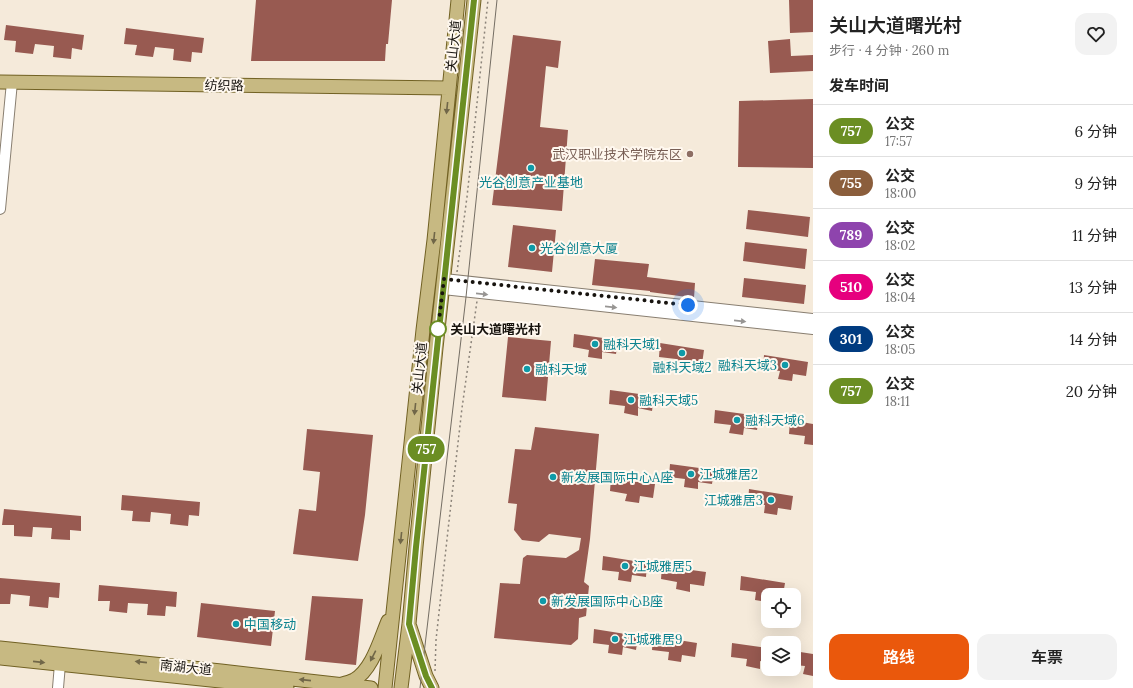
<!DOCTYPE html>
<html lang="zh">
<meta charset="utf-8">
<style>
body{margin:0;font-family:Lora,"Noto Sans SC",serif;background:#f2f2f2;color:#222;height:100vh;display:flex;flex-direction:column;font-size:15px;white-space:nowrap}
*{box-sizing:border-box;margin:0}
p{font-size:13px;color:#767676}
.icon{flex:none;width:22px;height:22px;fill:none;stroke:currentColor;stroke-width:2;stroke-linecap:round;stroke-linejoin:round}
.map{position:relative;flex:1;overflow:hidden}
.drawer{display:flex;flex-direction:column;background:#fff;width:320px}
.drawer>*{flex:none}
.badge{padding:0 8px;border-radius:13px;font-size:14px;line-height:26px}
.controls{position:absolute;left:761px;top:588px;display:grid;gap:8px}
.controls a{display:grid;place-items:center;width:40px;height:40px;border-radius:8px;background:#fff;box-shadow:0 4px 16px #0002;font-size:20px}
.you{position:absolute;width:20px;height:20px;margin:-10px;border:3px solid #fff;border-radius:50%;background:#1a73e8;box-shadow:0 0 0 6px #1a73e833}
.map>.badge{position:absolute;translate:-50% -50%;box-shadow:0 0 0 2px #fff}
h2{padding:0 16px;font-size:15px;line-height:36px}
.round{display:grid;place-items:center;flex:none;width:42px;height:42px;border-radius:12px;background:#f2f2f2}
.headline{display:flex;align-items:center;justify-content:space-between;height:68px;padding:0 16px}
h1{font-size:19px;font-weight:600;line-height:30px}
.cta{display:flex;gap:8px;margin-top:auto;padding:8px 16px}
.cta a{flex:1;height:46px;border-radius:12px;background:#ea580c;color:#fff;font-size:16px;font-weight:600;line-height:46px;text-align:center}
.cta a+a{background:#f2f2f2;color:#222}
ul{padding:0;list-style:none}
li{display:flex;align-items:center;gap:12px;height:52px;padding:0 16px;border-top:1px solid #e0e0e0}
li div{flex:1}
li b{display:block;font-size:15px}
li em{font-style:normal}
li .badge{min-width:44px;font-weight:700;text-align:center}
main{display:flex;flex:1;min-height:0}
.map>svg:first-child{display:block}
</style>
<main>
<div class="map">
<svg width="813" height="688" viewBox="0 0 813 688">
<rect width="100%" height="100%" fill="#f5eada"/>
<path fill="#985a51" d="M256 0H392L388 44H386L385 61H251Z
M789 0H813V32L790 33Z
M6 25 84 35 82 50 72 48 71 59 53 57 54 46 35 44 33 54 15 52 16 41 4 40Z
M126 28 204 38 202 53 192 52 191 62 173 60 174 49 155 47 153 57 135 55 137 45 124 44Z
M513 35 561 41 558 68 546 66 540 127 568 130 562 211 492 205Z
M790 39 791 56 813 55V71L770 73 768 41Z
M813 99V168L738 167 739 101Z
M748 210 810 217 808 237 746 229Z
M513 225 556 230 552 272 508 267Z
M745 242 807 249 805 269 743 261Z
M595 259 649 264 647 277 695 283 694 298 650 292V291L592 285Z
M744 278 806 285 804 304 742 297Z
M574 334 618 340 616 354 602 352V359L588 357 589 350 573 347Z
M508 337 551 341 546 401 502 397Z
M660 343 704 350 702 364 689 361 688 369 674 366 676 359 659 357Z
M764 355 808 362 806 376 793 374 792 381 778 379 780 371 763 369Z
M610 390 654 396 652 411 638 408V416L624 413 625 406 609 404Z
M715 410 759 416 757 430 744 428 743 435 729 433 731 425 714 423Z
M790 420 813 424V445L804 444 805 436 789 434Z
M535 427 599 434 590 539 584 582 589 586 586 616 579 618 578 639 571 645 494 638 500 583 520 584 523 558 527 555 566 558 579 550 581 538 549 534 539 542 522 540 514 530 517 504 508 503 515 449 531 450Z
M307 429 373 435 365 515 358 561 293 554 299 509 316 511 320 472 303 470Z
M670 464 714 470 712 484 698 482V489L684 487 685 479 669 477Z
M611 478 655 484 653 498 640 496 639 503 625 501 627 494 610 491Z
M749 489 793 496 791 510 778 508 777 515 764 513 765 505 748 503Z
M122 495 200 502 199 516 189 515 188 526 170 524 171 514 151 512 150 522 132 521 133 511 121 510Z
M4 509 81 516V531L70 530V540L51 539 52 528 33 527 32 537 14 536V525H2Z
M603 556 647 563 646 577 632 575 631 582 618 580 619 572 602 570Z
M662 566 706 572 704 586 690 584V592L676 589 677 582 661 579Z
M741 576 785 583 783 595H768V602L755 600 756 592 740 590Z
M0 578 60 583 59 598 49 597 48 608 29 606 30 596 11 594 10 604H0Z
M99 585 177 592 176 607 166 606 165 616 147 615 148 604 128 603 127 613 109 611 110 601H98Z
M312 596 363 599 356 665 305 660Z
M201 603 275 611 271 646 197 637Z
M594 629 638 636 636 650 623 647 622 655 608 653 609 645 593 643Z
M653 636 697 643 695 657 682 655 681 662 668 660 669 652 652 650Z
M732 643 768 648V663L760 661V669L746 666 747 659 731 657Z
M794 651 813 654V676L803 674 805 666 794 665Z"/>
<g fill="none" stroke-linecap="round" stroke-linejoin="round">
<g stroke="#887e70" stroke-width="12">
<path id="minor" d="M0 209 12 82
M444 279 813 319
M443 289 813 329
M58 688 60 664"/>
</g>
<g stroke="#716123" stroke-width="15">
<path id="major" d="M0 82 449 88
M410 627 426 676 432 688
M0 648 221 671 371 688
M0 658 287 688
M342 684C346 683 350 682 354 680 372 670 380 640 388 621
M385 688 423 330 434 240 458 0
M401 688 409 624 416 547 436 348 474 0"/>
</g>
<path stroke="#8b8379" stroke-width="1.5" stroke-dasharray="2 3" stroke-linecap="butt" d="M457 272 467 197 488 0
M435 671 436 640 448 530 462 408 477 301"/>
<use href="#minor" stroke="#fff" stroke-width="10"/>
<use href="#major" stroke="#c7b982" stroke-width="13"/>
<path stroke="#746d63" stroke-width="1" d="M420 688 466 297 497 0"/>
</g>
<defs><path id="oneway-solid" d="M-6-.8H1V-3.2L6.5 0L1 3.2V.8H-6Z"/></defs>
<g fill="#706648">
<use href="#oneway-solid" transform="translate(447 108) rotate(96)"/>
<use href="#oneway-solid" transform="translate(434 238) rotate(96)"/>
<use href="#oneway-solid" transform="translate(415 409) rotate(96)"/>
<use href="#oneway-solid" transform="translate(401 538) rotate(96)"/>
<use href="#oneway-solid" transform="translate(373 656) rotate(117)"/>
<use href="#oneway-solid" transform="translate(39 662) rotate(6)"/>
<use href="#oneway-solid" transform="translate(141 662) rotate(-174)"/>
<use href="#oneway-solid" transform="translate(305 680) rotate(-174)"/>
</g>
<g fill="#979593">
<use href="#oneway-solid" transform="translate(482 294) rotate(6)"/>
<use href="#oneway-solid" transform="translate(611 307) rotate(6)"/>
<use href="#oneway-solid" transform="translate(740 321) rotate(6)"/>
</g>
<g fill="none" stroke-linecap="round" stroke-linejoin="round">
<g stroke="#fff" stroke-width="9">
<path id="line" d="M432 688 426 676 409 624 416 547 474 0"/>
</g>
<use href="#line" stroke="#6b8e23" stroke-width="6"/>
<path stroke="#18140f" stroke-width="4" stroke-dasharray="0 7.2" d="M438 329 444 279 688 305"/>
</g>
<circle fill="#8d6e63" stroke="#fff8ef" stroke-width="1.5" cx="690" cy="154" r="4"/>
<g fill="#0f9aa8" stroke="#fff8ef" stroke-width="1.5">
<circle cx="531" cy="168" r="4"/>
<circle cx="532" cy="248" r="4"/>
<circle cx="595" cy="344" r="4"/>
<circle cx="682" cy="353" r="4"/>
<circle cx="785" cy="365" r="4"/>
<circle cx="527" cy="369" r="4"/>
<circle cx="631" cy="400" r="4"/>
<circle cx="737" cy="420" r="4"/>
<circle cx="691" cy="474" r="4"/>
<circle cx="553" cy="477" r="4"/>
<circle cx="771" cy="500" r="4"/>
<circle cx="625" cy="566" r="4"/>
<circle cx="543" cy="601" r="4"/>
<circle cx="236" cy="624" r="4"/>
<circle cx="615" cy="639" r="4"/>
</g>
<circle fill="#fff" stroke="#6b8e23" stroke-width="2" cx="438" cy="329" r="8"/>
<g text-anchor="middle" stroke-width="4" stroke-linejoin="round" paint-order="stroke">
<g font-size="13" fill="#18140f" stroke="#fff8ef">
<text transform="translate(453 46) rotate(-84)" y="5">关山大道</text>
<text transform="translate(224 85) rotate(1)" y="5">纺织路</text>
<text transform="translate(419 368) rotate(-84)" y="5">关山大道</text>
<text transform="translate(186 667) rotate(6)" y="5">南湖大道</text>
</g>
<g font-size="13" fill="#785e54" stroke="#fff8ef" text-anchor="end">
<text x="682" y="159">武汉职业技术学院东区</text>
</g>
<g font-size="13" fill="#0d838f" stroke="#fff8ef" text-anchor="start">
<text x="531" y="187" text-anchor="middle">光谷创意产业基地</text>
<text x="540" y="253">光谷创意大厦</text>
<text x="603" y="349">融科天域1</text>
<text x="777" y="370" text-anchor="end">融科天域3</text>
<text x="682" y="372" text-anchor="middle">融科天域2</text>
<text x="535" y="374">融科天域</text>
<text x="639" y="405">融科天域5</text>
<text x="745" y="425">融科天域6</text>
<text x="699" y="479">江城雅居2</text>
<text x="561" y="482">新发展国际中心A座</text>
<text x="763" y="505" text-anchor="end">江城雅居3</text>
<text x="633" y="571">江城雅居5</text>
<text x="551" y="606">新发展国际中心B座</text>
<text x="244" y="629">中国移动</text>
<text x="623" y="644">江城雅居9</text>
</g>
<g font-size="13" font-weight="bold" fill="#18140f" stroke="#fff8ef" text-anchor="start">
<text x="450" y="334">关山大道曙光村</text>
</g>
</g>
</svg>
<div class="controls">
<a><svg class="icon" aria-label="locate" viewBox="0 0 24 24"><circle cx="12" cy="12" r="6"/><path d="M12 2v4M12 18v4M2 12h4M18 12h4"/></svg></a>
<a><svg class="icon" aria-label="layers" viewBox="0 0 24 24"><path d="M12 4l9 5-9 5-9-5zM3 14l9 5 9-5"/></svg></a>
</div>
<div class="you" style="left:688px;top:305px"></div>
<b class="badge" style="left:426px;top:449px;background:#6b8e23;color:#fff">757</b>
</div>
<section class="drawer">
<div class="headline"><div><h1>关山大道曙光村</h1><p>步行 · 4 分钟 · 260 m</p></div><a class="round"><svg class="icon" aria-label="heart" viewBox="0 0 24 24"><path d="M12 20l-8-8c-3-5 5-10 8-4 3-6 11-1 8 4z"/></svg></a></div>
<h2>发车时间</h2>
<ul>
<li><span class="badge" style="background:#6b8e23;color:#fff">757</span><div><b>公交</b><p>17:57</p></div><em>6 分钟</em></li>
<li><span class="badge" style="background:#8b5e3c;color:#fff">755</span><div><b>公交</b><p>18:00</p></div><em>9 分钟</em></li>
<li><span class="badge" style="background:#8e44ad;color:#fff">789</span><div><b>公交</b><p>18:02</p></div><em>11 分钟</em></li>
<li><span class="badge" style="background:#e6007e;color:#fff">510</span><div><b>公交</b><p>18:04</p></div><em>13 分钟</em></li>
<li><span class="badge" style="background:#003b80;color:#fff">301</span><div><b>公交</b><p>18:05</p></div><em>14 分钟</em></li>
<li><span class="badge" style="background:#6b8e23;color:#fff">757</span><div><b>公交</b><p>18:11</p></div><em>20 分钟</em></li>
</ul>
<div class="cta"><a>路线</a><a>车票</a></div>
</section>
</main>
